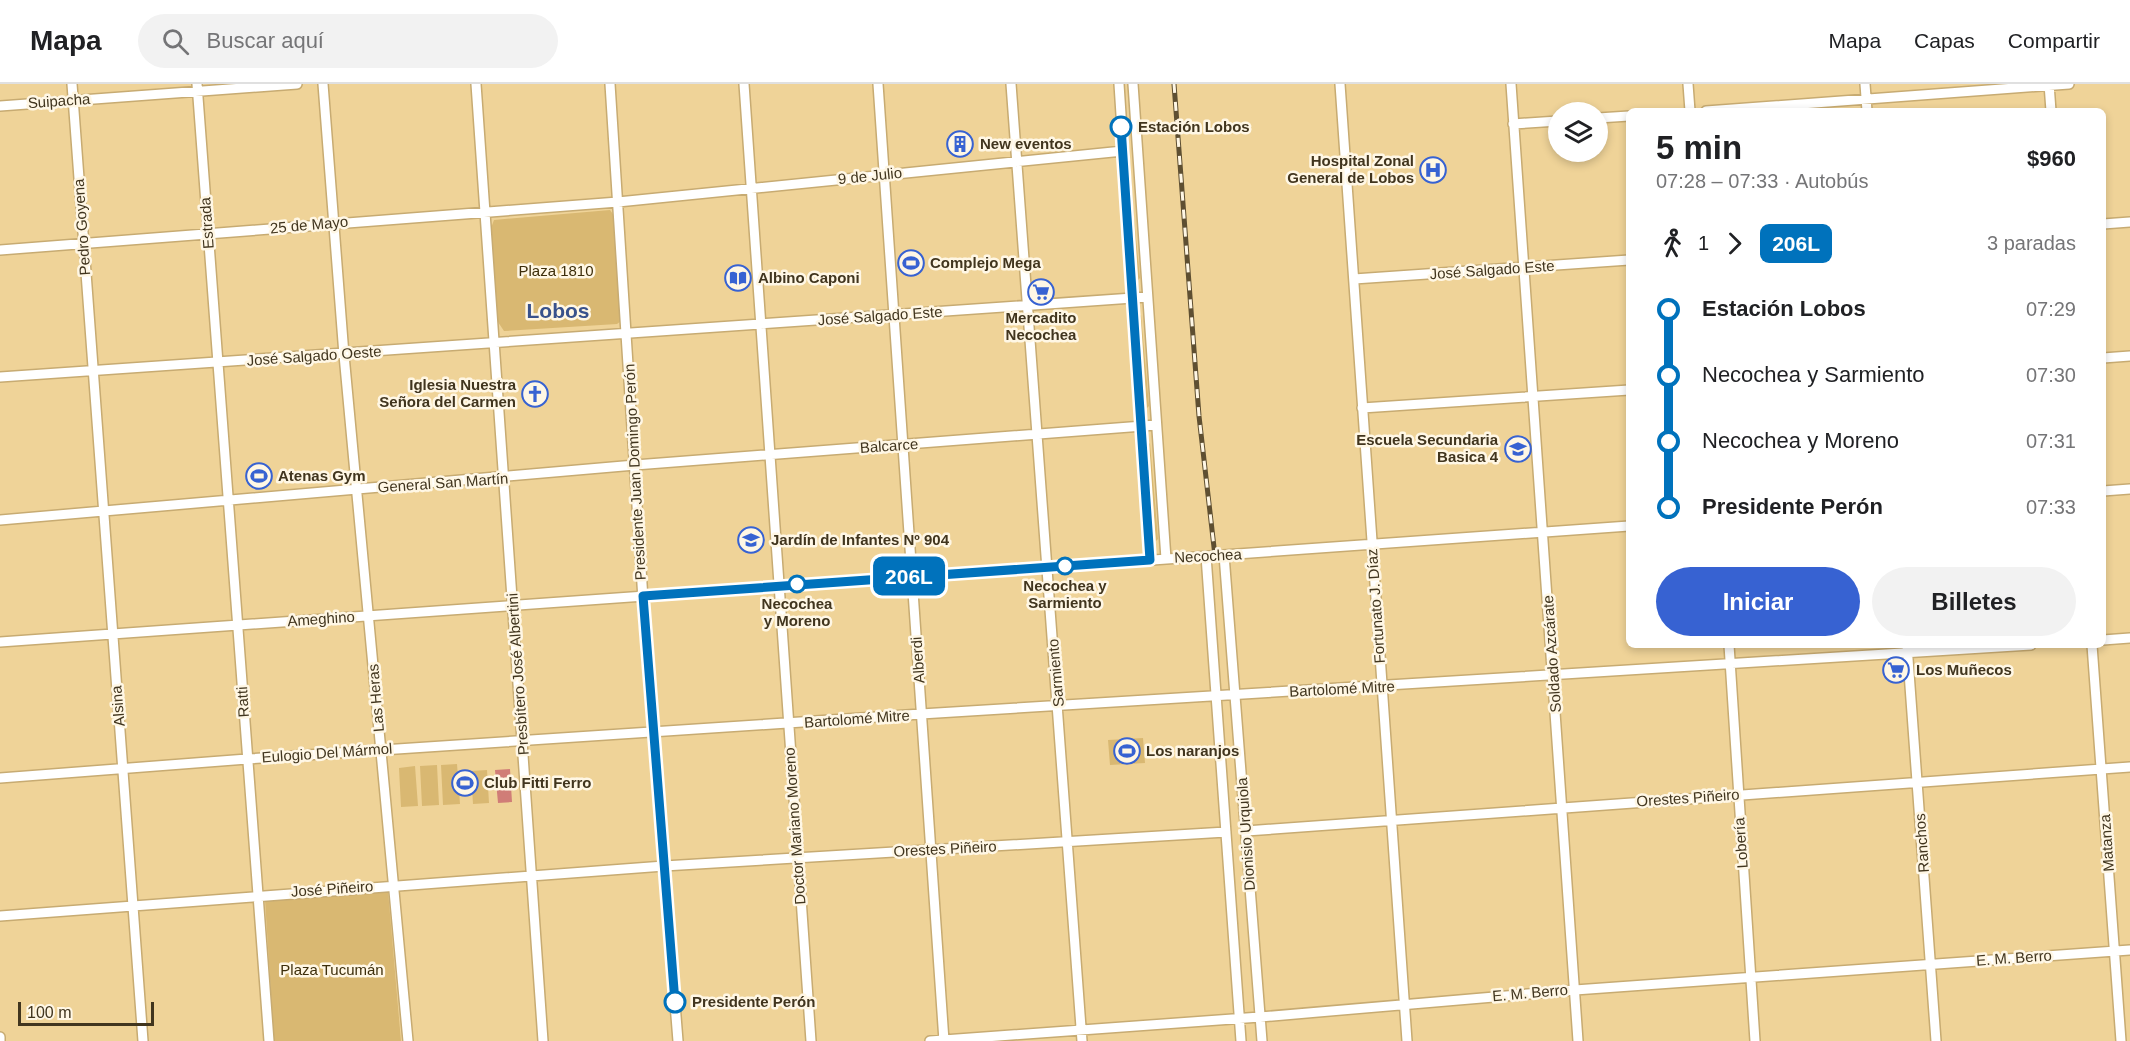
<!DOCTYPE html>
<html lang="es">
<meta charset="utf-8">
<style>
body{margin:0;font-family:Arial,sans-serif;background:#f2f2f2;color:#202124;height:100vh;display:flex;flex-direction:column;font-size:22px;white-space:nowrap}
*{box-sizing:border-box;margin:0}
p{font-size:20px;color:#757577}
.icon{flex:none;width:33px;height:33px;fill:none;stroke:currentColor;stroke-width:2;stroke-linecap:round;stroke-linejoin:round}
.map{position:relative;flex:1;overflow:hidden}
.drawer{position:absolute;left:1626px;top:24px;width:480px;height:540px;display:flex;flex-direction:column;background:#fff;border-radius:9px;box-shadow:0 3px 9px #0003}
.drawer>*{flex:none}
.badge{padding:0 12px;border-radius:9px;font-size:21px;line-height:39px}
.buttons{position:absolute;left:1548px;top:18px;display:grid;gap:12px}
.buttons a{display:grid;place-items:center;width:60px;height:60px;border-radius:50%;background:#fff;box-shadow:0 3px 9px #0003;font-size:30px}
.scale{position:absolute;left:18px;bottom:15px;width:136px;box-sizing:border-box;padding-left:6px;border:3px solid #41351e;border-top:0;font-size:16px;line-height:21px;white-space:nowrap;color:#41351e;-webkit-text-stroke:4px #fff7e5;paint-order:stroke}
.map>.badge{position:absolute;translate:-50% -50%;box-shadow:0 0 0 3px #fff}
.legs{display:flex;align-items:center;gap:9px;height:66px;padding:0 30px;font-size:20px}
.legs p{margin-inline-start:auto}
.headline{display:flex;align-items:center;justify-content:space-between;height:102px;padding:0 30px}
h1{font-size:33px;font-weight:600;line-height:45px}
.button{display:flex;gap:12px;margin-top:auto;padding:12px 30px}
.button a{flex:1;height:69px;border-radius:36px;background:#3762d2;color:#fff;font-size:24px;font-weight:600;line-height:69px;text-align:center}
.button a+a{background:#f2f2f2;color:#202124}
ul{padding:0 30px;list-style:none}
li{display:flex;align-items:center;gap:21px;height:66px;font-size:22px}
li i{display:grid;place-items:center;width:9px;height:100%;margin:0 8px;background:currentColor}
li i::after{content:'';width:15px;height:15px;margin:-8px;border:4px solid;border-radius:50%;background:#fff}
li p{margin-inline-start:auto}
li:first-child i{background:linear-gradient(#0000 50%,currentColor 0)}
li:last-child i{background:linear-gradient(currentColor 50%,#0000 0)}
header{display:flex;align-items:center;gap:36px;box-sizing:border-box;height:84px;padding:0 30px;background:#fff;border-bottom:2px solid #e0e0e0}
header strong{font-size:28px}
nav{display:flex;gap:33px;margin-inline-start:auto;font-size:21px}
.search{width:420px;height:54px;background:#f2f2f2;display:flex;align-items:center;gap:15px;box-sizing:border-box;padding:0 21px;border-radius:33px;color:#757577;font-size:22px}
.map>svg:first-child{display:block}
</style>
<header>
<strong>Mapa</strong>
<div class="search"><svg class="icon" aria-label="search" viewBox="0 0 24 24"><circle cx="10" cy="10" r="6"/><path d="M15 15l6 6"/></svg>Buscar aquí</div>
<nav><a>Mapa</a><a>Capas</a><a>Compartir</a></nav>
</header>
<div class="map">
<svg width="2130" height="957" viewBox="0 0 2130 957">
<rect width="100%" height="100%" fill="#efd398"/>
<path fill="#d9b872" d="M1132 114 1140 194 1138 196 1131 116Z
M610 126 615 133 621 237 617 240 504 247 498 238 491 144 494 136Z
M1141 231 1149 322 1147 324 1139 233Z
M1150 359 1158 455 1156 457 1148 361Z
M1143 654 1145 679 1110 681 1108 656Z
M457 680 460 720 443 721 441 681Z
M437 681 439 721 422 722 420 682Z
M415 682 418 722 401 723 399 684Z
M487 686 489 719 473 720 471 687Z
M388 807 401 957H274L265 816Z"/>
<path fill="#d07d77" d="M510 685 512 718 498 719 495 686Z"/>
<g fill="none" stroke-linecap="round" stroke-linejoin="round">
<g stroke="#c7ab72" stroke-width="12">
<path id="minor" d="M72 0 143 957
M197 0 269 957
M323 0 344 271 408 957
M476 0 543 957
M610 0 644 531 678 957
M744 0 811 957
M878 0 944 957
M1011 0 1082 957
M1119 0 1150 476
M1133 0 1166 475
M1340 0 1407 957
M1511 0 1578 957
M1688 0 1690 27
M1865 0 1867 27
M2049 0 2051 27
M0 22 297 0
M1706 27 2069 0
M1598 34 1629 32
M1513 40 1558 37
M2103 140 2130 138
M0 166 618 118 1123 67
M1354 195 1629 176
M2103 274 2130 272
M0 293 1147 213
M1362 324 1629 306
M2103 407 2130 405
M0 436 635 381 1156 341
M1224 471 1262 957
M1206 472 1241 957
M2103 556 2130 554
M0 558 1629 442
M1729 561 1755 957
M1907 561 1936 957
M2092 561 2121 957
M0 694 247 675 921 630 2031 561
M1246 747 2130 683
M0 832 664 782 1226 748
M0 953V957
M930 957 1260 933 1575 906 2130 866"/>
</g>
<use href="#minor" stroke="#fff" stroke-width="9"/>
<g stroke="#5e4f32" stroke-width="5">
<path id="rail" d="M1174 0 1199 332 1215 472"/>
</g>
<use href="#rail" stroke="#fff7e5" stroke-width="3" stroke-dasharray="9" stroke-linecap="butt"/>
</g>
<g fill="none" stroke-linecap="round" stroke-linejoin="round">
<g stroke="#fff" stroke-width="14">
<path id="line-1" d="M675 918 643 512 1150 476 1121 43"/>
</g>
<use href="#line-1" stroke="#0072bc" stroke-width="9"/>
</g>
<defs>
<g id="building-ring" transform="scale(1.35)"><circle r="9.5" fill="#fff7e5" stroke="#3762d2" stroke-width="1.5"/><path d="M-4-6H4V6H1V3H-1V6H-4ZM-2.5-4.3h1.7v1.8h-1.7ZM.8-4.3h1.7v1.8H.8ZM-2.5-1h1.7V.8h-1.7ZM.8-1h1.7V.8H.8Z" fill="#3762d2"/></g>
<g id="hospital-ring" transform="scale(1.35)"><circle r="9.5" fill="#fff7e5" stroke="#3762d2" stroke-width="1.5"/><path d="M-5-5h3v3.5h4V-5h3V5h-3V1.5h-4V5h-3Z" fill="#3762d2"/></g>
<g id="stadium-ring" transform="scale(1.35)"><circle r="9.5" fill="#fff7e5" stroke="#3762d2" stroke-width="1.5"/><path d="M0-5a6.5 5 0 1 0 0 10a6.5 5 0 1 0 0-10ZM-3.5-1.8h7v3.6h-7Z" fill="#3762d2"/></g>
<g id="library-ring" transform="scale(1.35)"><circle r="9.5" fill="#fff7e5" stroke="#3762d2" stroke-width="1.5"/><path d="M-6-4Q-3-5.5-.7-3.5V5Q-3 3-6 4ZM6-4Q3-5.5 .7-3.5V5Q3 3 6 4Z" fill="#3762d2"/></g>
<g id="supermarket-ring" transform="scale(1.35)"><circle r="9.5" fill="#fff7e5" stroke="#3762d2" stroke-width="1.5"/><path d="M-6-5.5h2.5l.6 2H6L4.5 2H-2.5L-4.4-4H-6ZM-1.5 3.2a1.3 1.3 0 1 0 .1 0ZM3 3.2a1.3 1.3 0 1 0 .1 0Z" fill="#3762d2"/></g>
<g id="church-ring" transform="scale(1.35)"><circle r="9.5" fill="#fff7e5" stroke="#3762d2" stroke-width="1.5"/><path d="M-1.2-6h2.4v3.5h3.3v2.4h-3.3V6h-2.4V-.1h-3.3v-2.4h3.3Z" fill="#3762d2"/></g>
<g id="school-ring" transform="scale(1.35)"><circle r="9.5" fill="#fff7e5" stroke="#3762d2" stroke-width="1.5"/><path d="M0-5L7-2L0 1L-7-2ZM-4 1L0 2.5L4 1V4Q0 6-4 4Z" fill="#3762d2"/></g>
</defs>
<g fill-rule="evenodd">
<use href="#building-ring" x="960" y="60"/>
<use href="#hospital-ring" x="1433" y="86"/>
<use href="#stadium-ring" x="911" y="179"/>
<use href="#library-ring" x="738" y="194"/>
<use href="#supermarket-ring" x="1041" y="208"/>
<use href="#church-ring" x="535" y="310"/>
<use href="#school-ring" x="1518" y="365"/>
<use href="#stadium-ring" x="259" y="392"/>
<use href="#school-ring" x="751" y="456"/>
<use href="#supermarket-ring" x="1896" y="586"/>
<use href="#stadium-ring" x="1127" y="667"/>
<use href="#stadium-ring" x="465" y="699"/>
</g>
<g fill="#fff" stroke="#0072bc" stroke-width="3">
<circle cx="1121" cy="43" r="10"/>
<circle cx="1065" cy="482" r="8"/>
<circle cx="797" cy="500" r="8"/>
<circle cx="675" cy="918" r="10"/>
</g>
<g text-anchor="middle" stroke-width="5" stroke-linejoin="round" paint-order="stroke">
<g font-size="15" fill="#41351e" stroke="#fff7e5">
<text transform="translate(59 17) rotate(-4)" y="5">Suipacha</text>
<text transform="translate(870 92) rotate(-6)" y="5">9 de Julio</text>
<text transform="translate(207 139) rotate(-94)" y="5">Estrada</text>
<text transform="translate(309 141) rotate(-5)" y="5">25 de Mayo</text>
<text transform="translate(82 143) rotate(-94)" y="5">Pedro Goyena</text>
<text transform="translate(1492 186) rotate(-4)" y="5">José Salgado Este</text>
<text transform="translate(880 232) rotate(-4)" y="5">José Salgado Este</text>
<text transform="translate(314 272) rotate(-4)" y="5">José Salgado Oeste</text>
<text transform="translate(889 362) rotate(-4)" y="5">Balcarce</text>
<text transform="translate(635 388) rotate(-93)" y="5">Presidente Juan Domingo Perón</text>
<text transform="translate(443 399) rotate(-4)" y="5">General San Martín</text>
<text transform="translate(1208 472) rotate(-3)" y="5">Necochea</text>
<text transform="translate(1376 522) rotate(-94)" y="5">Fortunato J. Díaz</text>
<text transform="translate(321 535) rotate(-4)" y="5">Ameghino</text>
<text transform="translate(1552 570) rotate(-94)" y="5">Soldado Azcárate</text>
<text transform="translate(918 576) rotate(-94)" y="5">Alberdi</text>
<text transform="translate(1056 589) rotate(-95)" y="5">Sarmiento</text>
<text transform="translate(518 590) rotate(-94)" y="5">Presbítero José Albertini</text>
<text transform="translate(1342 605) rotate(-3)" y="5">Bartolomé Mitre</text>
<text transform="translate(376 614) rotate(-95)" y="5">Las Heras</text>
<text transform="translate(243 618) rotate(-94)" y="5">Ratti</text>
<text transform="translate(118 622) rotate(-95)" y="5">Alsina</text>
<text transform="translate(857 635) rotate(-4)" y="5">Bartolomé Mitre</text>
<text transform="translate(327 669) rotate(-4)" y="5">Eulogio Del Mármol</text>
<text transform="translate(1688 714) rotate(-4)" y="5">Orestes Piñeiro</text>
<text transform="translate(795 742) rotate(-94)" y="5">Doctor Mariano Moreno</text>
<text transform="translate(1246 750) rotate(-94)" y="5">Dionisio Urquiola</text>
<text transform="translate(1741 759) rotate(-94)" y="5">Lobería</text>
<text transform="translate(1922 759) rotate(-94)" y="5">Ranchos</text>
<text transform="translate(2107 759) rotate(-94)" y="5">Matanza</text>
<text transform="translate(945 765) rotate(-3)" y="5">Orestes Piñeiro</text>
<text transform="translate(332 805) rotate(-4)" y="5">José Piñeiro</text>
<text transform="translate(2014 874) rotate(-4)" y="5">E. M. Berro</text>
<text transform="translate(1530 909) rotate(-5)" y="5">E. M. Berro</text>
</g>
<g font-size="15" font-weight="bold" fill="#41351e" stroke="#fff7e5" text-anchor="start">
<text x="1138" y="48">Estación Lobos</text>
<text x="1065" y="507" text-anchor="middle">Necochea y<tspan x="1065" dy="17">Sarmiento</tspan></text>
<text x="797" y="525" text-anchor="middle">Necochea<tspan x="797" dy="17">y Moreno</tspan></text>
<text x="692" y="923">Presidente Perón</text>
</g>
<g font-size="15" font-weight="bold" fill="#41351e" stroke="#fff7e5" text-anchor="start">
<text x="980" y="65">New eventos</text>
<text x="1414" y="82" text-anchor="end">Hospital Zonal<tspan x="1414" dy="17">General de Lobos</tspan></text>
<text x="930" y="184">Complejo Mega</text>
<text x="758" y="199">Albino Caponi</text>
<text x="1041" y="239" text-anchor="middle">Mercadito<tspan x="1041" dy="17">Necochea</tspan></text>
<text x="516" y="306" text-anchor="end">Iglesia Nuestra<tspan x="516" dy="17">Señora del Carmen</tspan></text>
<text x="1498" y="361" text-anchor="end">Escuela Secundaria<tspan x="1498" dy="17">Basica 4</tspan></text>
<text x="278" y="397">Atenas Gym</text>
<text x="771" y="461">Jardín de Infantes Nº 904</text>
<text x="1916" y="591">Los Muñecos</text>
<text x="1146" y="672">Los naranjos</text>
<text x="484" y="704">Club Fitti Ferro</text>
</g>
<g font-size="15" fill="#3d2e0b" stroke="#fff7e5">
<text x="556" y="192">Plaza 1810</text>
<text x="332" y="891">Plaza Tucumán</text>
</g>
<g font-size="21" font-weight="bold" fill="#39528c" stroke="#fff7e5">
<text x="558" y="234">Lobos</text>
</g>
</g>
</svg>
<div class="buttons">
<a><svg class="icon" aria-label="layers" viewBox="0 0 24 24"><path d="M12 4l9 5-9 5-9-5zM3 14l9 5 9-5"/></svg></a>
</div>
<div class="scale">100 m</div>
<b class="badge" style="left:909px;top:492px;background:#0072bc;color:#fff">206L</b>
<section class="drawer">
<div class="headline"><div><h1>5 min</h1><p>07:28 – 07:33 · Autobús</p></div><b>$960</b></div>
<div class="legs"><svg class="icon" aria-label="walk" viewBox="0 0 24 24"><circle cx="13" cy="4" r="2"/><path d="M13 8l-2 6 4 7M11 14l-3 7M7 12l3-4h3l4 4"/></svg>1<svg class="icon" aria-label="forward" viewBox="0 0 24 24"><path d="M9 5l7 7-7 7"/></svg><b class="badge" style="background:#0072bc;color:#fff">206L</b><p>3 paradas</p></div>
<ul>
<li><i style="color:#0072bc"></i><b>Estación Lobos</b><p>07:29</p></li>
<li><i style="color:#0072bc"></i><span>Necochea y Sarmiento</span><p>07:30</p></li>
<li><i style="color:#0072bc"></i><span>Necochea y Moreno</span><p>07:31</p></li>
<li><i style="color:#0072bc"></i><b>Presidente Perón</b><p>07:33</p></li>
</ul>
<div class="button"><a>Iniciar</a><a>Billetes</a></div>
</section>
</div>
